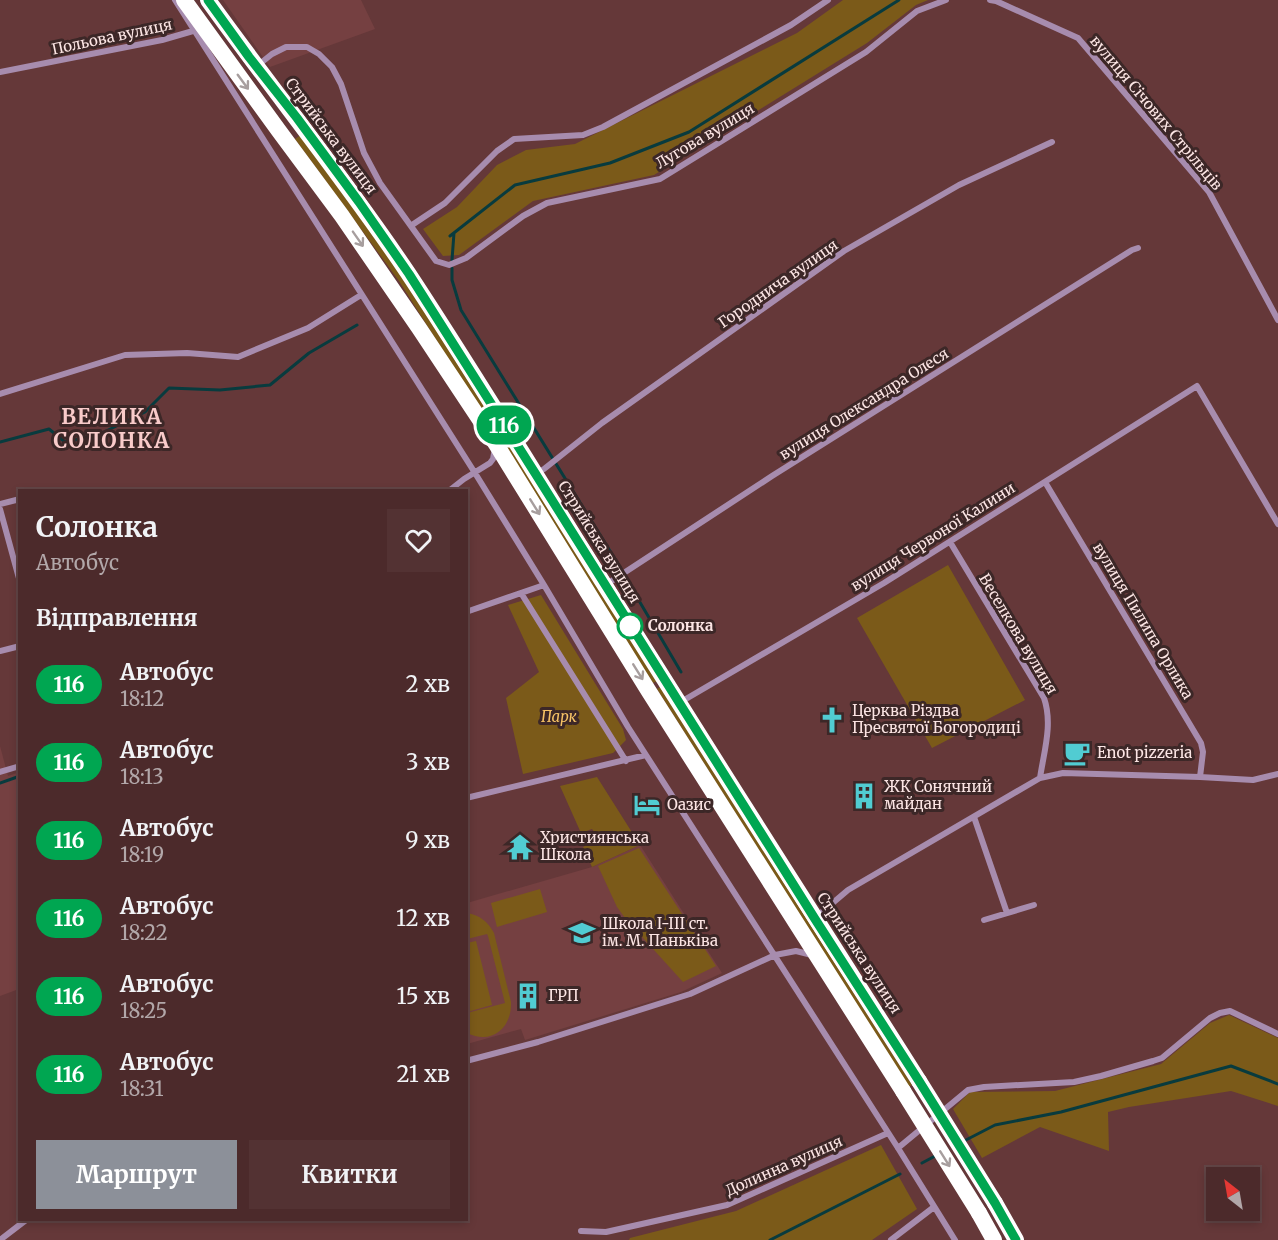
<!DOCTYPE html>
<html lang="uk">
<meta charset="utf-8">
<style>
body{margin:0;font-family:Merriweather,serif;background:#533233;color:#f1f3f6;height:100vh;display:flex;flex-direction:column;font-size:22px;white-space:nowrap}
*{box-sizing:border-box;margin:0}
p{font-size:20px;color:#b2a7a9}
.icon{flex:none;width:33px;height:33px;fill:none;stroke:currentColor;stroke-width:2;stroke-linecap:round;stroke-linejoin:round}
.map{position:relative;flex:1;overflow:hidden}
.sheet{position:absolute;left:18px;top:489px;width:450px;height:732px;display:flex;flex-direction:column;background:#4c2a2b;border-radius:0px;box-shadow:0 3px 9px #0003,0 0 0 2px #634647}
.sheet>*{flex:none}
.badge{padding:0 12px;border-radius:20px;font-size:21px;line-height:39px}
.needle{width:39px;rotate:329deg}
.fabs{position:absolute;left:1206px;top:1167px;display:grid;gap:12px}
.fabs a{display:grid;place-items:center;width:54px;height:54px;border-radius:0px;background:#4c2a2b;box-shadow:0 3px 9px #0003,0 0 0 2px #634647;font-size:30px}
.map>.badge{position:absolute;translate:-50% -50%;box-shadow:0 0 0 3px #fff}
h2{padding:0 18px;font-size:22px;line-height:54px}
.round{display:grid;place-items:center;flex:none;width:63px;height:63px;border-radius:0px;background:#533233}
.headline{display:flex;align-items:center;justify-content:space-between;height:102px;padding:0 18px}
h1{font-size:28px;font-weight:700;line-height:45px}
.button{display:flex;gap:12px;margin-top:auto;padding:12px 18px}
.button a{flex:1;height:69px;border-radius:0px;background:#8c9099;color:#fff;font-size:24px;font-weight:700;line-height:69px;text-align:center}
.button a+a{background:#533233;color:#f1f3f6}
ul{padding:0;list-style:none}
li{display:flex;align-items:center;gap:18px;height:78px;padding:0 18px}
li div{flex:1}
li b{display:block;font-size:22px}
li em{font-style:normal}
li .badge{min-width:66px;font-weight:700;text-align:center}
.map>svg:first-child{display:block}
</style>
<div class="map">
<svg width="1278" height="1240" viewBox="0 0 1278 1240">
<rect width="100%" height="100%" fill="#653839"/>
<path fill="#754041" d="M223 0H361L375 29 270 67Z
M0 746 8 776 20 772 19 989 0 996Z
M640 845 722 973 681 992 525 1040 521 1029 467 1044V903L592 867Z"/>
<path fill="#7b5a19" d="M843 0H928L916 5 867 43 654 175 533 201 459 255 443 256 423 229 457 207 497 165 526 150 575 144 797 33Z
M301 135 404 278 657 681 653 683 399 281 295 139Z
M948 565 1025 700 932 748 857 618Z
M541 595 623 729 626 740 613 753 523 774 506 698 539 672 508 605Z
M660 687 912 1085 908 1087 657 689Z
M597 777 640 845 592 867 583 847 599 838 592 829 581 833 560 786Z
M639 848 716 966 683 982 625 918 617 907 598 866Z
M540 889 547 912 497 927 491 903Z
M467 913C480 915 488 922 494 933L511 1002C512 1029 491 1045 467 1033V1013L505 1003 488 936 487 934 467 939Z
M476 941 492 1005 467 1012V943Z
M1229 1015 1278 1038V1106L1231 1091 1129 1107 1108 1112 1109 1151 1040 1127 982 1158 953 1109 970 1092 1055 1091 1161 1064 1210 1023Z
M881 1145 917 1209 872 1240H629L630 1238 736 1211Z"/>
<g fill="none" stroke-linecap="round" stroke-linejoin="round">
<path stroke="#083b3e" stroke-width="3" d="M450 236 515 185 610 163 689 132 899 0
M452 260 454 233
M452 268V280L461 310 618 564
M0 442 49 429 65 442 98 435 145 412 169 388 220 390 270 385 309 353 357 325
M628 582 681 672
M0 783 20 776
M964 1141 995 1125 1061 1112 1231 1066 1278 1084
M922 1163 937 1155
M770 1240 900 1174"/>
<path stroke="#a78cae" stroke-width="6" d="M175 0 475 473 544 585 628 727 898 1148 955 1240
M990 0 996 1 1078 38 1209 192 1278 320
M257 66 272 54 286 47H307L319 54 332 67 341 84 364 153 380 183 436 261 449 265 466 258 523 216 547 203 660 179 866 52 917 11 946 0
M0 72 162 40 193 31
M412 225 445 203 497 151 514 139 583 135 603 127 791 25 828 0
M0 394 125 355 187 353 238 357 308 328 361 295
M537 473 544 469 602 423 844 251 959 185 1052 142
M1045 482 1201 743 1203 752 1200 777
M58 490H59
M450 490 464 479 490 463 493 459 495 448
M0 504 20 499
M0 509 20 582
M950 542 1044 698C1053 724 1044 751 1040 778
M607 584 772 476 1132 250 1138 248
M521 593 626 761
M466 612 544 585
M0 651 20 646
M679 703 884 583 1197 386 1278 524
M0 772 20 766
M466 798 646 755
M974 817 1007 913
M815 918 848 890 1040 778 1063 773 1200 777 1253 780 1278 774
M984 920 1034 905
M466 1061 538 1042 690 994 775 955 796 951 812 955
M898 1148 968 1090 984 1087 1074 1082 1101 1076 1153 1061 1162 1058 1210 1018 1220 1013 1230 1011 1278 1034
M581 1231 606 1232 727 1205 888 1133
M0 1240 26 1220
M891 1240 934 1207"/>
<path stroke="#fff" stroke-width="16" d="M184 0 279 131 342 216 419 328 496 444 648 690 903 1091
M208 0C274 92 345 179 408 273 482 385 551 501 623 614 721 770 820 926 919 1081
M995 1203 1016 1240
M979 1213 994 1240"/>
<path stroke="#fff" stroke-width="16" d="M919 1081 995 1203
M903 1091 979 1213"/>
</g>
<defs><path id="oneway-shaft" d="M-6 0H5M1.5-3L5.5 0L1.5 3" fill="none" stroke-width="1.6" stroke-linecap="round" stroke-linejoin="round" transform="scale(1.5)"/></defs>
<g stroke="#a79e9e">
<use href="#oneway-shaft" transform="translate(243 82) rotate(54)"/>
<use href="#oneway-shaft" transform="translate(358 239) rotate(55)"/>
<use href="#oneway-shaft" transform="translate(535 507) rotate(58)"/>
<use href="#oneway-shaft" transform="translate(638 672) rotate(58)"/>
<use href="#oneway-shaft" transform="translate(945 1159) rotate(58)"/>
</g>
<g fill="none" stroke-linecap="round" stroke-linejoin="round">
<g stroke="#fff" stroke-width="14">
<path id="line" d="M208 0 249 57 297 118 359 202 409 274 535 473 815 919 919 1081 995 1203 1016 1240"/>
</g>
<use href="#line" stroke="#00a651" stroke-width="9"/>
</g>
<defs>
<g id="church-bare" transform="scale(2.07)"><path d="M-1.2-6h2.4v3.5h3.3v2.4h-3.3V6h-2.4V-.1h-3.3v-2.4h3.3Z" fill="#51ccd2" stroke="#3c2727" stroke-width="2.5" paint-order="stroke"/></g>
<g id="cafe-bare" transform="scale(2.07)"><path d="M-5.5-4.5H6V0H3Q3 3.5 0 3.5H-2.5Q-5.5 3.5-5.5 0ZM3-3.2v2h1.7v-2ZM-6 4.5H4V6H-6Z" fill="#51ccd2" stroke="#3c2727" stroke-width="2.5" paint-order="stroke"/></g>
<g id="building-bare" transform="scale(2.07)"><path d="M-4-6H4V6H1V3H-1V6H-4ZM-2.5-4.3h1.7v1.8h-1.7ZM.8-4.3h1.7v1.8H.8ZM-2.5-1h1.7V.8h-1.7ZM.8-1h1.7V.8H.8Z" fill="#51ccd2" stroke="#3c2727" stroke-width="2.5" paint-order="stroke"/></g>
<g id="hotel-bare" transform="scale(2.07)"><path d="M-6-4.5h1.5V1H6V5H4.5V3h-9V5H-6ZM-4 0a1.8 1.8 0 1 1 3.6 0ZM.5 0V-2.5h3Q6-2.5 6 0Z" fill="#51ccd2" stroke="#3c2727" stroke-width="2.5" paint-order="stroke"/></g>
<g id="temple-bare" transform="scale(2.07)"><path d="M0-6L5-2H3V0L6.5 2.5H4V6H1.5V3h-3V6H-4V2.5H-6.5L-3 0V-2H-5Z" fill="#51ccd2" stroke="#3c2727" stroke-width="2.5" paint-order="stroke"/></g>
<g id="school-bare" transform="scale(2.07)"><path d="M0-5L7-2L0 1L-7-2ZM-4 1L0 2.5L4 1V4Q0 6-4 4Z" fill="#51ccd2" stroke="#3c2727" stroke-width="2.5" paint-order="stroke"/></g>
</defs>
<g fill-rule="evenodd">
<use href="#church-bare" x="832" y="720"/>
<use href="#cafe-bare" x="1077" y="753"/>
<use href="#building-bare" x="864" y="796"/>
<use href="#hotel-bare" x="647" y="805"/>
<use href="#temple-bare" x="520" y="847"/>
<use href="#school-bare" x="582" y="933"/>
<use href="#building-bare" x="528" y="996"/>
</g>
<circle fill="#fff" stroke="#00a651" stroke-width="3" cx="630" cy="626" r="12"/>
<g text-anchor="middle" stroke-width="6" stroke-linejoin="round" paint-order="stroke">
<g font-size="15" fill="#fce5e4" stroke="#3c2727">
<text transform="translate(112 37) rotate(-12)" y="5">Польова вулиця</text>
<text transform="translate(1156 113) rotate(50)" y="5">вулиця Січових Стрільців</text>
<text transform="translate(331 136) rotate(53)" y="5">Стрийська вулиця</text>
<text transform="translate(705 136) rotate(-31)" y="5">Лугова вулиця</text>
<text transform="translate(778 284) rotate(-35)" y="5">Городнича вулиця</text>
<text transform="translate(864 404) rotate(-32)" y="5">вулиця Олександра Олеся</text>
<text transform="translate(933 537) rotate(-32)" y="5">вулиця Червоної Калини</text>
<text transform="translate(599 542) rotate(58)" y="5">Стрийська вулиця</text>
<text transform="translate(1143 621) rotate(59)" y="5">вулиця Пилипа Орлика</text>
<text transform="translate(1018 634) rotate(59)" y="5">Веселкова вулиця</text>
<text transform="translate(859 953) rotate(57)" y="5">Стрийська вулиця</text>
<text transform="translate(784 1166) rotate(-24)" y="5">Долинна вулиця</text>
</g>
<g font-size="15" font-weight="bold" fill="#fce5e4" stroke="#3c2727" text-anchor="start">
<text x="648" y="631">Солонка</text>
</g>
<g font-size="15" fill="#fce5e4" stroke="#3c2727" text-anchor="start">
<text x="852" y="716">Церква Різдва<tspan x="852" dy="17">Пресвятої Богородиці</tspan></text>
<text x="1097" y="758">Enot pizzeria</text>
<text x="884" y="792">ЖК Сонячний<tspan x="884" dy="17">майдан</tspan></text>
<text x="667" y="810">Оазис</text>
<text x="540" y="843">Християнська<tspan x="540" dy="17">Школа</tspan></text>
<text x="602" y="929">Школа І-ІІІ ст.<tspan x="602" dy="17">ім. М. Паньківа</tspan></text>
<text x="548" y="1001">ГРП</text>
</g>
<g font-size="15" font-style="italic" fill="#f6c265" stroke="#3c2727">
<text x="559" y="722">Парк</text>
</g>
<g font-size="21" font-weight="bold" letter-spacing="1.5" fill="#f9cbca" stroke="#3c2727">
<text x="112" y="424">ВЕЛИКА<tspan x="112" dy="24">СОЛОНКА</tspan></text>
</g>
</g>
</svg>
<div class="fabs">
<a><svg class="needle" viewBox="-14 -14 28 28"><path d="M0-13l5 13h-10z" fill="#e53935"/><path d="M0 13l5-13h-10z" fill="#b2a7a9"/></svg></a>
</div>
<b class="badge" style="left:504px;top:425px;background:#00a651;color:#fff">116</b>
<section class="sheet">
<div class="headline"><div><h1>Солонка</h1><p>Автобус</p></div><a class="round"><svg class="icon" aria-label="heart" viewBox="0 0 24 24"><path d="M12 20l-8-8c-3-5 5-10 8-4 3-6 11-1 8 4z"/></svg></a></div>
<h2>Відправлення</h2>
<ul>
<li><span class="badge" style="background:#00a651;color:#fff">116</span><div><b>Автобус</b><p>18:12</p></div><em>2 хв</em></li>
<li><span class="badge" style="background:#00a651;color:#fff">116</span><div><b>Автобус</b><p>18:13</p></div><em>3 хв</em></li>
<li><span class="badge" style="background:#00a651;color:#fff">116</span><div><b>Автобус</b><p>18:19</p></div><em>9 хв</em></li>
<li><span class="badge" style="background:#00a651;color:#fff">116</span><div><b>Автобус</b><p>18:22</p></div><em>12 хв</em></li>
<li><span class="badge" style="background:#00a651;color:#fff">116</span><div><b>Автобус</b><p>18:25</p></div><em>15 хв</em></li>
<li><span class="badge" style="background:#00a651;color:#fff">116</span><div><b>Автобус</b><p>18:31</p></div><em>21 хв</em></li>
</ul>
<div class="button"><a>Маршрут</a><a>Квитки</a></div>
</section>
</div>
